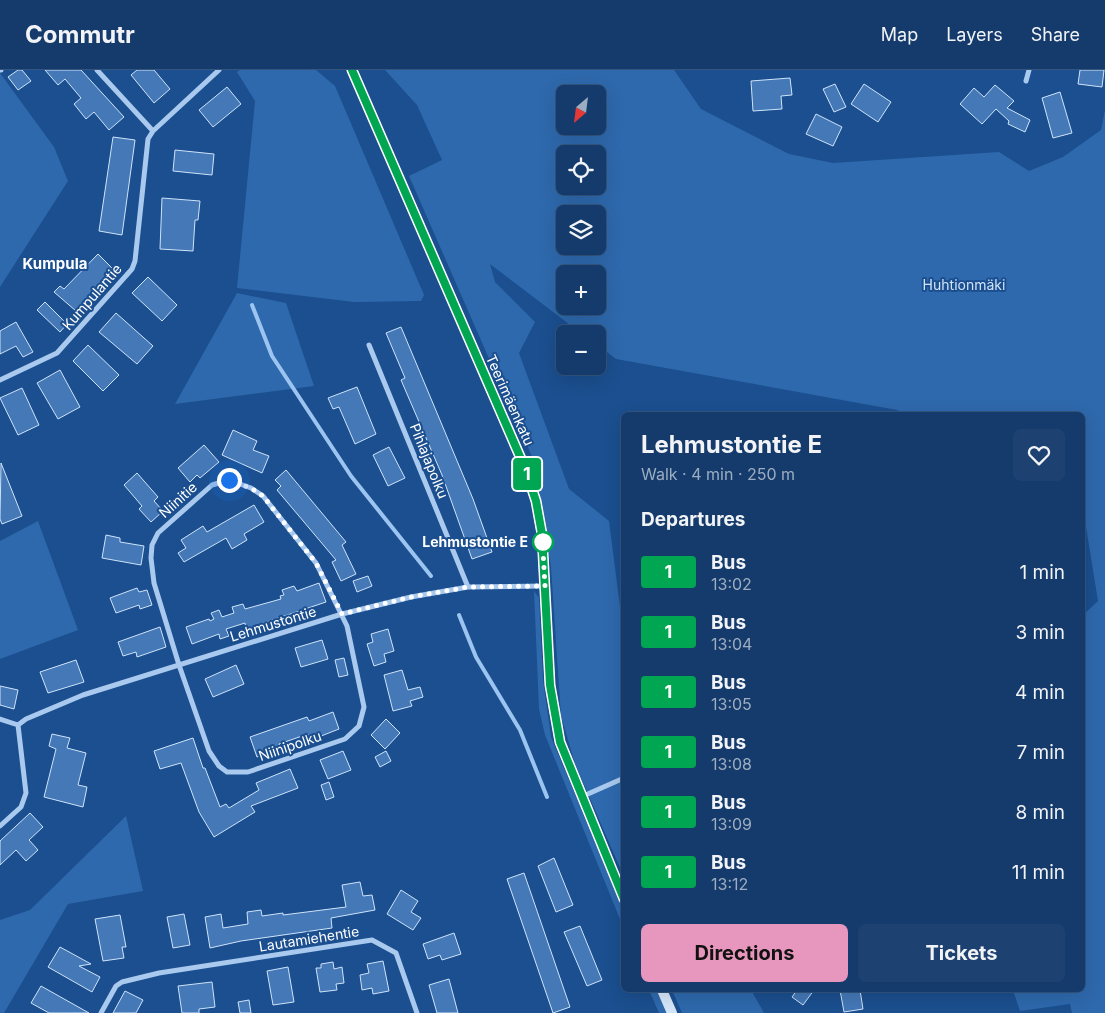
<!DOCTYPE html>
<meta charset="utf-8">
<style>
body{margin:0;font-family:Inter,sans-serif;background:#1d4271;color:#f1f3f6;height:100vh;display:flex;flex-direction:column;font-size:19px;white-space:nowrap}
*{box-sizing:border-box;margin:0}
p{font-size:16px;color:#9dadc1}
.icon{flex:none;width:28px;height:28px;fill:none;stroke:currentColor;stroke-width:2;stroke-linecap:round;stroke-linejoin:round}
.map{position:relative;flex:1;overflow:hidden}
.sheet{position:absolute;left:621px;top:342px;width:464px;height:580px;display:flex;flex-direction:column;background:#143b6b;border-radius:8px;box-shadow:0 5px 20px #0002,0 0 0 1px #33557e}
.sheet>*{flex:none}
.badge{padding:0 10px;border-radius:4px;font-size:18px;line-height:32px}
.needle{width:32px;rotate:208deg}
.tools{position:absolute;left:556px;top:15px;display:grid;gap:10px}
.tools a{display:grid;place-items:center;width:50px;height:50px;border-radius:8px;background:#143b6b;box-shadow:0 5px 20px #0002,0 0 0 1px #33557e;font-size:25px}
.you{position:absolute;width:25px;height:25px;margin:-12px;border:4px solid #fff;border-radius:50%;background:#1a73e8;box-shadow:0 0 0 8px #1a73e833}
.map>.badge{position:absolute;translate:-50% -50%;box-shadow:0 0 0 2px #fff}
h2{padding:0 20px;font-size:19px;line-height:45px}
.round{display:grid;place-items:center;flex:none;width:52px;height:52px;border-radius:8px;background:#1d4271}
.overview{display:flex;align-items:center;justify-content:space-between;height:85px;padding:0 20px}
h1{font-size:24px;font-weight:700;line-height:38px}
.primary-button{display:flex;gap:10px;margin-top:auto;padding:10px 20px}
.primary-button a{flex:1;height:58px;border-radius:8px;background:#e797bd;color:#111;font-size:20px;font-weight:700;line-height:58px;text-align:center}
.primary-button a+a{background:#1d4271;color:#f1f3f6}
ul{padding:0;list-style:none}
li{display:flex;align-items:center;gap:15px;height:60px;padding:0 20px}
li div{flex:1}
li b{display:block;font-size:19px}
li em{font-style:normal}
li .badge{min-width:55px;font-weight:700;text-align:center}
header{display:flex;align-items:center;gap:30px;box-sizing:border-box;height:70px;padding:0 25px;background:#143b6b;border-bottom:1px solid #33557e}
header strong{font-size:24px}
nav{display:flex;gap:28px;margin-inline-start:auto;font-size:18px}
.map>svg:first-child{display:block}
</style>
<header>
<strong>Commutr</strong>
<nav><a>Map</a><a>Layers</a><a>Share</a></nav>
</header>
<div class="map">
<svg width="1105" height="943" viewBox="0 0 1105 943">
<rect width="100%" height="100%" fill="#1b4f8f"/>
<path fill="#2e69ad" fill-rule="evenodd" d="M240 0H316L335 16 424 225 421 231 354 232 237 218 255 31 237 2Z
M385 0H674L701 39 789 84 833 93 999 82 1029 101 1063 87 1101 60 1105 40V943H1072L1070 934 1020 941 1013 920H1082V546L1098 531 1083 438 1082 345H907L897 340 616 289 598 275V264H582L490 194 495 212 535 252 519 283 569 419 609 451 624 568V807L575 694 561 646 551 497 538 413 544 414 409 106 442 90 417 35ZM565 24H598V56H565ZM565 84H598V116H565ZM565 144H598V176H565ZM565 204H598V236H565Z
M0 3 54 77 68 111 0 217Z
M237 223 286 233 314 316 175 334Z
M38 451 78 560 0 589V471Z
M534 521 539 528 543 610 551 667 624 841V859L545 665 539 639Z
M126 746 143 821 68 834 4 943H0V850L30 840Z
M649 920H658L667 943H659Z
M672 920H751L764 943H682Z"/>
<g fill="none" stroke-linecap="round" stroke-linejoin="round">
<path stroke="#9cc4f0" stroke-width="4" d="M252 235 272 286 351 406 431 506
M459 545 476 587 520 660 547 727"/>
</g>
<path fill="#4478b7" stroke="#cfe3fa" d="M18 0H22L31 11 18 20 8 7Z
M45 0H81L124 47 109 60 94 42 86 49 74 34 81 28 65 9 58 15Z
M137 0H154L170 19 154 33 131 5Z
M1080 0H1104L1102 17 1078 14Z
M790 8 792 25 781 26 782 39 753 41 751 11Z
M835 14 846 37 834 42 823 19Z
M864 14 891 32 878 52 851 34Z
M995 15 1014 31 1007 38 1030 50 1025 62 1008 54 1009 51 996 39 982 54 960 34 974 18 984 27Z
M227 17 241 34 213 57 199 40Z
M1060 22 1072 63 1053 68 1042 28Z
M816 44 842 57 833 76 806 64Z
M113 67 135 70 122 165 99 161Z
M175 80 214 84 212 105 173 101Z
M162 128 200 131 198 150H195L193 181 160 179Z
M98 184 115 201 76 241 54 222 60 216 64 219Z
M148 207 177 235 162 251 132 223Z
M45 232 67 254 60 262 37 240Z
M116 243 153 276 137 294 99 262Z
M16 252 33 282 23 287 16 276 0 284V261Z
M401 257 473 429 492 482 472 489 442 405 401 310 405 308 386 263Z
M88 275 119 305 103 321 73 291Z
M60 300 80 337 58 349 37 313Z
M357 317 376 364 355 374 339 337 333 339 328 328Z
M22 318 39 355 18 365 0 328Z
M233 360 257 371 253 380 269 386 262 403 222 385Z
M204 375 219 392 200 408 197 405 190 412 178 398Z
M389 377 405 408 388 416 373 385Z
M1 393 22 446 2 454 0 449Z
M286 400 346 472 342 475 356 504 341 511 332 492 336 490 277 420 281 416 275 410Z
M137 403 158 427 154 431 163 441 151 452 139 439 142 436 124 415Z
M254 435 264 452 244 464 247 470 232 479 226 468 184 492 178 483 186 478 181 470 203 456 207 462Z
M106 465 120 468V472L144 476 141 495 102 488Z
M368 506 372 516 357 522 353 511Z
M319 513 326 532 246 559 245 553 226 559 229 566 220 569 219 564 192 574 186 557 209 549 210 551 214 549 211 543 219 540 222 547 234 543 232 537 243 534 245 539 281 529 280 526 284 525 282 520 294 516 297 521Z
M137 518 139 522 147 520 152 535 140 539 139 535 116 543 110 528Z
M160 557 166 577 137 587 136 582 123 586 118 572Z
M388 559 394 581 384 584 386 592 374 596 367 574 373 572 371 564Z
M322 570 328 589 301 597 295 578Z
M344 588 348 605 339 607 335 590Z
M76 590 84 612 48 623 40 602Z
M236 595 244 614 213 627 205 609Z
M402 600 408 620 420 617 423 627 410 631 412 636 393 641 384 605Z
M0 616 18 620 14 639 0 635Z
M333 642 339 659 311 670 308 664 279 674 281 679 257 687 250 667 307 647 309 651Z
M386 649 400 663 385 679 371 665Z
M52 664 70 668 67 678 86 683 78 715 87 717 83 737 44 727 56 679 49 676Z
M193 668 203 698H205L220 737 226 734 229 738 259 720 256 713 290 699 298 718 251 736 255 742 214 767 199 742 181 693 160 699 154 681Z
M343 681 351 700 328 709 320 690Z
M386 681 391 691 380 697 375 687Z
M329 712 334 727 326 730 321 715Z
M30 743 43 757 29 770 38 780 26 791 16 780 0 795V771Z
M554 788 573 835 556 842 538 796Z
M524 803 570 937 553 943 507 809Z
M360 812 363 826 372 825 375 840 331 848 332 858 241 871 210 878 205 847 221 844 223 858 248 854 247 842 261 840 262 846 283 843V845L346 837 342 815Z
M401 820 418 831 411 842 421 848 413 860 387 844Z
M184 844 190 875 173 878 167 847Z
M120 845 126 877H122L124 888 103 891 95 849Z
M580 856 602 910 587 916 564 862Z
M454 863 461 884 442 890 440 885 428 889 423 874Z
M60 877 91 894 79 896 100 907 92 922 48 897Z
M383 891 389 921 373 924 372 918 362 920 360 905 369 903 367 894Z
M333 892 334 899 342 897 344 913 336 914 337 920 320 922 316 898H321V894Z
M288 897 294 932 273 935 267 901Z
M449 909 458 943H437L429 915Z
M212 912 215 937 199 939V943H182L178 916Z
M41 916 89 943H49L31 933Z
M797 920H814L803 935 792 927Z
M840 920H860L863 939 844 942Z
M125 921 143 930 136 943H113Z
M249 930 251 943H240L238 932Z"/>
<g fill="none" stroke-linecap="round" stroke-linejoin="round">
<path stroke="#a9c9ee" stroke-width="5" d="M0 0H1
M97 0 153 61
M1026 11 1029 0
M369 275 468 517
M0 310 57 283 132 199 135 191 148 69 153 61 219 0
M229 410 251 418 263 426 316 493 347 556 364 637 359 656 345 669 248 702H227L219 696 209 681 179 595 154 513 151 488 152 475 158 463 212 415Z
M0 649 18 655 26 723 21 737 0 756
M18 655 26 649 83 625 342 544 411 527 468 517 545 516
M581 727 624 708
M101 943 116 916 122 912 159 903 372 870 396 883 417 943"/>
<path stroke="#d6e6fa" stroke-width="10" d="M352 0 525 398 536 431 542 465 550 615 560 672 624 829
M662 920 672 943"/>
</g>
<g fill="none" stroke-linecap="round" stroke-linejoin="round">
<g stroke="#fff" stroke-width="11">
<path id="line" d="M352 0 525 398 536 431 542 464 550 615 560 672 624 829"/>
</g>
<use href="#line" stroke="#00a651" stroke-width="8"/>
<path stroke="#fff" stroke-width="5" stroke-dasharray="0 9" d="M229 410 251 418 263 426 316 493 342 544 411 527 468 517 545 516 542 464 543 472"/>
</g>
<circle fill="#fff" stroke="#00a651" stroke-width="2.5" cx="543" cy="472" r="10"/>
<g text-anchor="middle" stroke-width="4" stroke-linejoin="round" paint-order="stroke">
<g font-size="14" fill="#cfe3fa" stroke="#1b4f8f">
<text x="964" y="220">Huhtionmäki</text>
</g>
<g font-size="14" fill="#fff" stroke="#1b4f8f">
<text transform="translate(92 227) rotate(-49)" y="5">Kumpulantie</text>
<text transform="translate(510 330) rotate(66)" y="5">Teerimäenkatu</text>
<text transform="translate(429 391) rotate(68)" y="5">Pihlajapolku</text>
<text transform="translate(178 430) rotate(-42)" y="5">Niinitie</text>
<text transform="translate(273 554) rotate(-17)" y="5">Lehmustontie</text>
<text transform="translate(290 676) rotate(-19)" y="5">Niinipolku</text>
<text transform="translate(309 869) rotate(-9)" y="5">Lautamiehentie</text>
</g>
<g font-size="14" font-weight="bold" fill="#fff" stroke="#1b4f8f" text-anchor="end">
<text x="528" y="477">Lehmustontie E</text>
</g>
<g font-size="15" font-weight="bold" fill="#fff" stroke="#1b4f8f">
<text x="55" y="199">Kumpula</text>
</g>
</g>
</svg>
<div class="tools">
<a><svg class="needle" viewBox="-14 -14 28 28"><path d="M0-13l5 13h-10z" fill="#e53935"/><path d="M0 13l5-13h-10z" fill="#9dadc1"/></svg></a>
<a><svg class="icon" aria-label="locate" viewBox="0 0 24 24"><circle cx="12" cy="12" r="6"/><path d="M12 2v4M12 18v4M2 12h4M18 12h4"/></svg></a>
<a><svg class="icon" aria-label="layers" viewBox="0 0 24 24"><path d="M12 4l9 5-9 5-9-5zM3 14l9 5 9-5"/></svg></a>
<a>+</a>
<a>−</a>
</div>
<div class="you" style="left:229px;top:410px"></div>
<b class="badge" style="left:527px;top:404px;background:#00a651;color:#fff">1</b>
<section class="sheet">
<div class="overview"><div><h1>Lehmustontie E</h1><p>Walk · 4 min · 250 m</p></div><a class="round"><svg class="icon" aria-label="heart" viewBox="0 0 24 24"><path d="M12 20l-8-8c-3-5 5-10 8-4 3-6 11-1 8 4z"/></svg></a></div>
<h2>Departures</h2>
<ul>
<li><span class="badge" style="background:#00a651;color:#fff">1</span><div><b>Bus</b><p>13:02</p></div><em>1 min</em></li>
<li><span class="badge" style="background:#00a651;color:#fff">1</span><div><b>Bus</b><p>13:04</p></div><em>3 min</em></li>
<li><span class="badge" style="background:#00a651;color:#fff">1</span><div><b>Bus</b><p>13:05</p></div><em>4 min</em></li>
<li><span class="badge" style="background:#00a651;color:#fff">1</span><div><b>Bus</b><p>13:08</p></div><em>7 min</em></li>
<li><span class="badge" style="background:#00a651;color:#fff">1</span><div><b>Bus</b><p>13:09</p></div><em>8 min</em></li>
<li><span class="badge" style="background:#00a651;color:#fff">1</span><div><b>Bus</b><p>13:12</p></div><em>11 min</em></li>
</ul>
<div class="primary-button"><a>Directions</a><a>Tickets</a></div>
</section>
</div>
